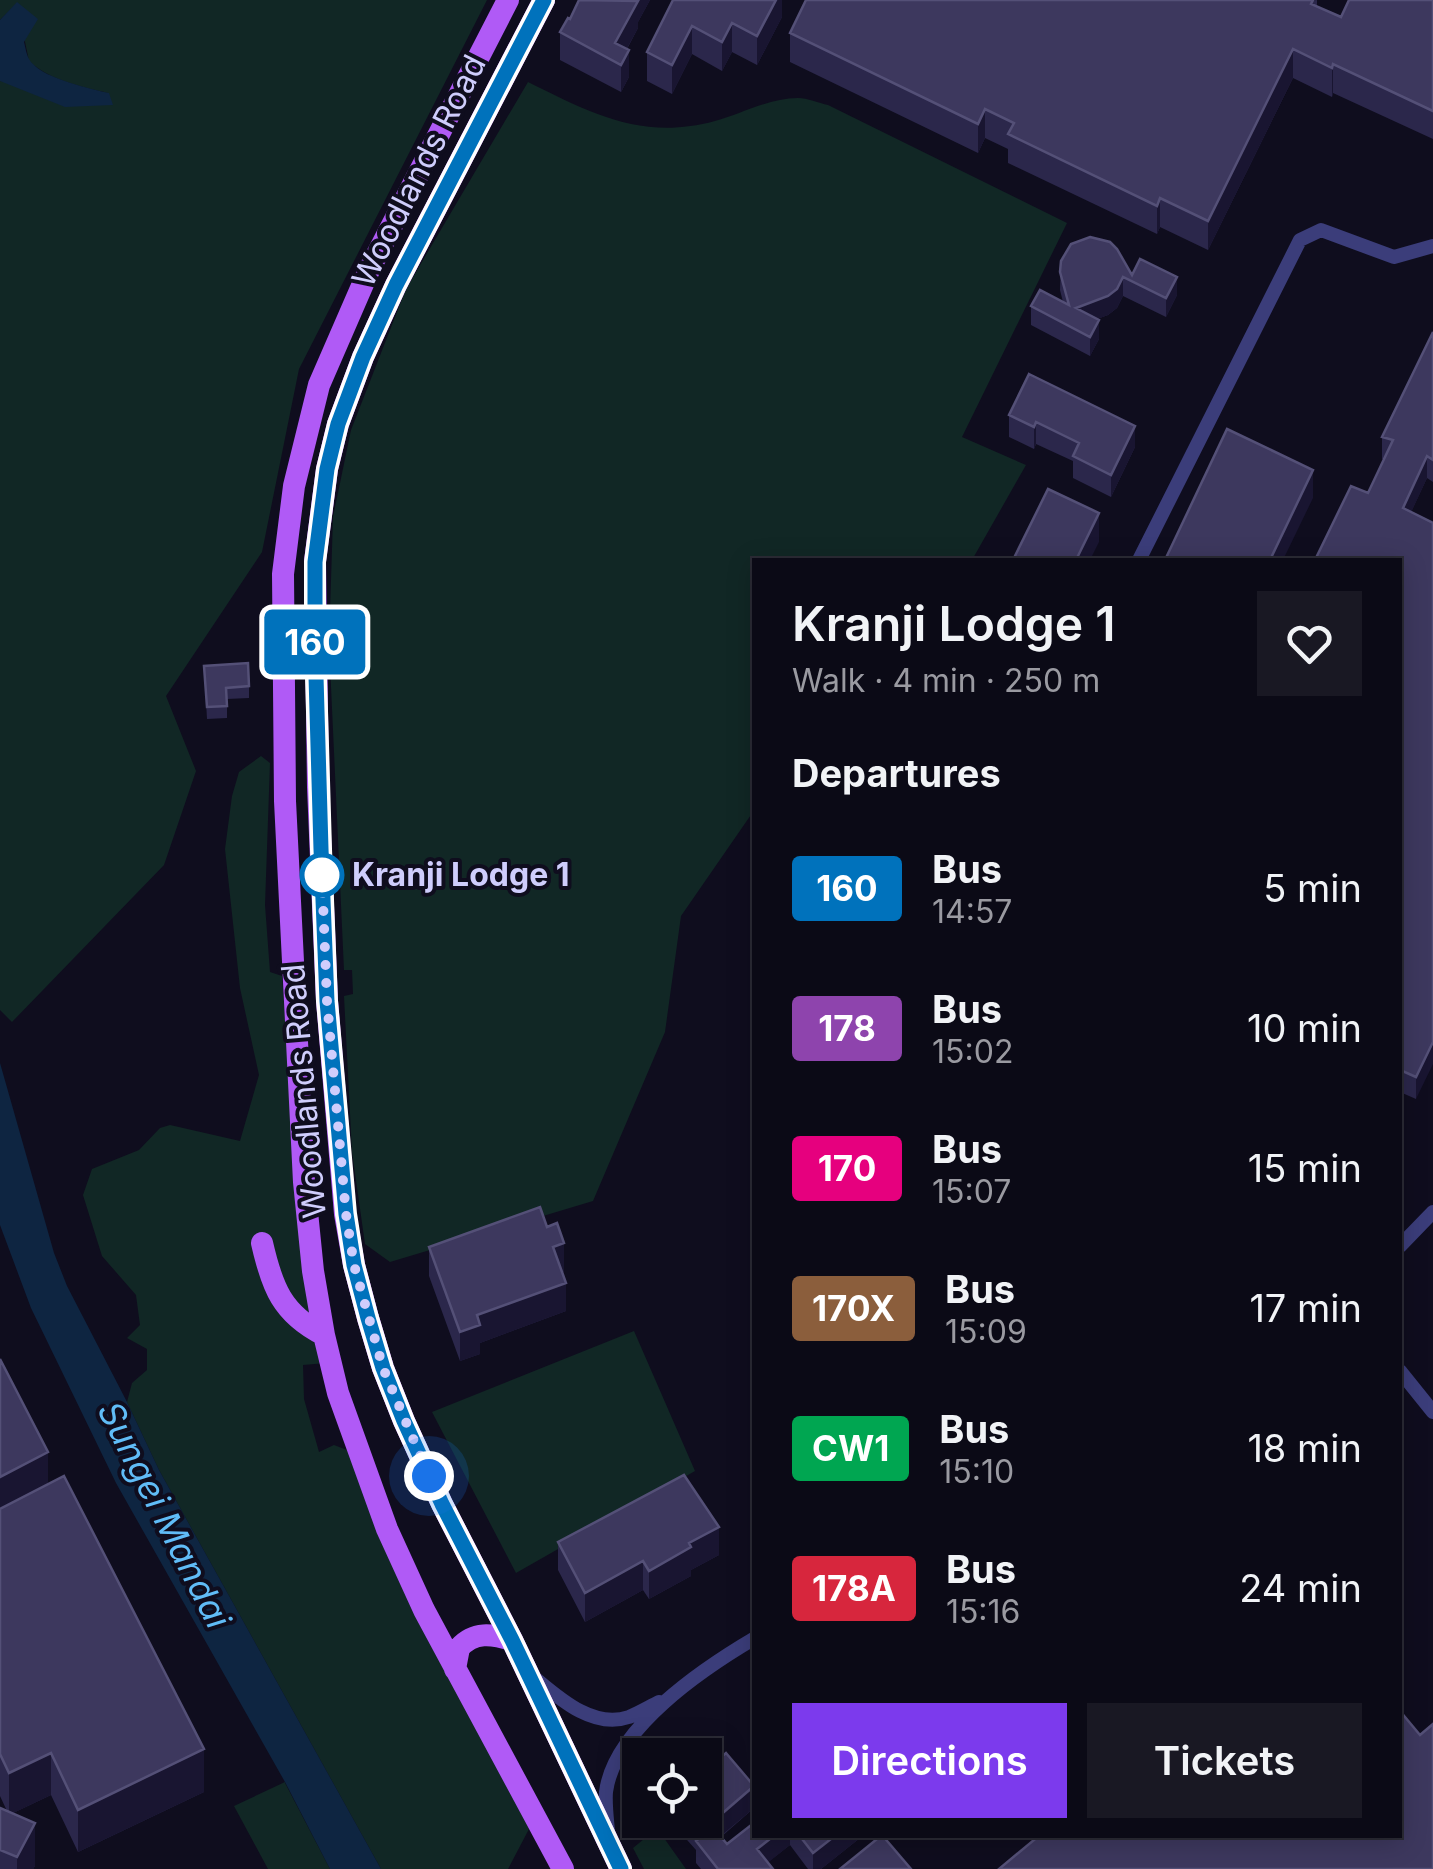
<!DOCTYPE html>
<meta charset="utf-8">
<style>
body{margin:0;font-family:Inter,sans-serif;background:#191823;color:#f1f3f6;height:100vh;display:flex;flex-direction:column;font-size:38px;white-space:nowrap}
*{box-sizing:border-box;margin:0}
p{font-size:32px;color:#9a9aa1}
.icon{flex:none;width:55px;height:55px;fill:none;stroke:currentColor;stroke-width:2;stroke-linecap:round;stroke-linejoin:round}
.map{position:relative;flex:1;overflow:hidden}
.details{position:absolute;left:752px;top:558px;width:650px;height:1280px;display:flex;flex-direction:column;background:#0b0a16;border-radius:0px;box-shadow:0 5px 25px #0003,0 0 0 2px #2b2b35}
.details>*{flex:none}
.badge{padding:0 20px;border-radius:8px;font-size:35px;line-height:65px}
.controls{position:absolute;left:622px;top:1738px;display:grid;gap:20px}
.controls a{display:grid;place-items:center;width:100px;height:100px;border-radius:0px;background:#0b0a16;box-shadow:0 5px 25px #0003,0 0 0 2px #2b2b35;font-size:50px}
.you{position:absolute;width:50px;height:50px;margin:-25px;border:8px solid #fff;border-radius:50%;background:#1a73e8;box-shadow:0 0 0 15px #1a73e833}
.map>.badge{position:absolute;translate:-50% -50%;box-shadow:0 0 0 5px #fff}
h2{padding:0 40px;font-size:38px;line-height:90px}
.round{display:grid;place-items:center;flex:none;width:105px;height:105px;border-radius:0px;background:#191823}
.headline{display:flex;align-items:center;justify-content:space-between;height:170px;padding:0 40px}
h1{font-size:48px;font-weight:600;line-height:75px}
.primary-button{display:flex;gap:20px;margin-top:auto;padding:20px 40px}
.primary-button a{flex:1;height:115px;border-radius:0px;background:#7c3aed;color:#fff;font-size:40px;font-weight:600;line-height:115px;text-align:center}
.primary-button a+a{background:#191823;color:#f1f3f6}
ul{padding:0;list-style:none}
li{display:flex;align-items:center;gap:30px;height:140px;padding:0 40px}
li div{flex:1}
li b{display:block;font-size:38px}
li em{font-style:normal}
li .badge{min-width:110px;font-weight:700;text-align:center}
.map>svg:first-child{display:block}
</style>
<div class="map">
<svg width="1433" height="1869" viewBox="0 0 1433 1869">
<rect width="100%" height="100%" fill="#0f0d1e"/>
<path fill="#112725" d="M0 0H487L299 369 262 552 166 696 196 771 164 865 12 1022 0 1010V81L108 93C83 87 49 80 29 61L17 3 0 20Z
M528 82C591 113 642 141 715 121 741 114 769 98 798 98 807 98 819 103 828 105L1067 223 962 437 1026 465 972 560H755V809L681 916 665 1032 593 1201 390 1262 365 1244 352 1152 344 996 353 994 352 970H344L329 643 333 517 351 430 406 289Z
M261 756 270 763 265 905 270 972 282 976 298 1211 326 1363 303 1365 304 1399 319 1452 334 1445 347 1450 529 1829 508 1869H381L159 1470 127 1402 132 1383 147 1370V1349L127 1338 140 1325 136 1295 102 1256 83 1195 92 1169 139 1150 160 1128 170 1125 240 1141 259 1075 240 988 225 849 232 796 239 772Z
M634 1331 695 1471 516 1573 432 1412Z
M285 1782V1783L330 1869H268L234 1806Z
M654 1824 686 1869H644L633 1848 655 1830Z"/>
<path fill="#0e2541" d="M17 2 38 19 24 42C26 50 27 59 33 64 45 78 90 89 109 93L113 105 65 107 0 81V20Z
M0 1063 54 1253 67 1286 127 1402 159 1470 381 1869H330L285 1782 116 1483 31 1308 0 1225Z"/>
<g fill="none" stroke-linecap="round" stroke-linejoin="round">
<path stroke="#3b3d7a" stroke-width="14" d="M1139 560 1300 240 1321 230 1394 257 1433 246
M1400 1246 1433 1212
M1400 1371 1433 1412
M536 1679C561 1700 594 1729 629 1717 639 1713 649 1707 659 1702
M608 1831C607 1819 605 1804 606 1792 614 1728 704 1668 755 1638"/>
<path stroke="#b05af6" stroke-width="22" d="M508 0 369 270 319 385 294 486 283 574 285 801 304 1182 313 1271 324 1335 338 1393 387 1529 424 1610 563 1869
M544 0 396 285 363 357 338 424 327 469 315 561 318 787 327 1001 345 1214 354 1265 368 1318 383 1368 404 1421 442 1504 512 1640 621 1869
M262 1243C272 1287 282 1314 324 1335
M455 1669 459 1648C474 1631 492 1634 512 1640"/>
</g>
<path fill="#2b274b" d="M579 0H650L638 22V28L627 49 629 77 621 92 560 60V32L570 19Z
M673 0H782V17L757 65 732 52 722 71 692 54 672 94 647 81V52Z
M1317 0V6L1341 17 1433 0V139L1333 93 1332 97 1293 78 1208 250 1160 227 1157 234 1008 163V149L985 138 978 153 790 62V33Z
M1061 261 1132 275 1177 295 1166 317 1123 296 1117 308 1108 315 1097 319 1099 339 1090 356 1031 325V306L1063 302 1060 290Z
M1433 332V482L1427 478 1411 512 1433 523 1416 1099 1400 1092V560L1368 493 1384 459H1382V437Z
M1009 415 1135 447 1111 497 1073 478V461L1036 444 1034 449 1009 437Z
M204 666 249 686V698L227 699V718L207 719Z
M429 1247 564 1271 563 1272 566 1311 480 1343V1354L460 1361 429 1276Z
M0 1359 48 1484 204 1792 78 1852 51 1795 13 1813 35 1866 33 1869H0V1808L7 1811 0 1796Z
M558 1542 719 1555 691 1570V1576L649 1599 643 1590 585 1622 558 1570Z
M754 1808 721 1837 727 1844 755 1835H860V1838L821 1869H808L790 1845 768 1862 773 1869H701L696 1863V1850L671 1822V1820H705Z"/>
<path fill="#191531" d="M636 0H650L638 22V28L619 63 615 43Z
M776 0H782V17L757 65V36Z
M732 23V52L722 71V42Z
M692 26V54L672 94V65Z
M1293 49V78L1208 250V221Z
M629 50V77L621 92V65Z
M1333 64V93L1332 97V68Z
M985 109V138L978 153V124Z
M1160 198V227L1157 234V206Z
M1123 277V296L1117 308 1108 315 1076 327V308Z
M1177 277V295L1166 317V298Z
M1099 320V339L1090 356V337Z
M1036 422V444L1034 449V427Z
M1135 426V447L1111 497V475Z
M1427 456V478L1403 530V508Z
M1313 470V498L1283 560H1270Z
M1099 513V542L1090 560H1076Z
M1433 1042V1064L1416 1099V1077Z
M564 1243V1271L553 1275V1247Z
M566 1283V1311L480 1343V1354L460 1361V1332L477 1315Z
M48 1452V1494L0 1520V1477Z
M719 1527V1555L691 1570V1576L649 1599V1571L689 1543Z
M643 1561V1590L585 1622V1593Z
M204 1749V1792L78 1852V1810Z
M51 1753V1795L9 1815V1773Z
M754 1786V1808L710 1845V1824Z
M35 1823V1866L33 1869H17V1857Z
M775 1835H790V1845L760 1869 757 1849Z
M836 1835H860V1838L821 1869H813V1853Z"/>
<path fill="#3d385e" stroke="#545077" stroke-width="2.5" d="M579 0 638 1 615 43 629 50 621 65 560 32 568 18 570 19Z
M673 0H776L757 36 732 23 722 42 692 26 672 65 647 52Z
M806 0H1313L1311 4 1341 17 1349 0H1433V111L1333 64 1332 68 1293 49 1208 221 1160 198 1157 206 1008 134 1014 123 985 109 978 124 790 33Z
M1090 237 1110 242 1117 249 1132 275 1140 259 1177 277 1166 298 1123 277 1117 289 1108 296 1076 308 1099 320 1090 337 1031 306 1040 290 1069 305 1060 272 1061 261 1071 244Z
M1433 332V460L1427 456 1403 508 1433 523V1042L1416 1077 1400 1070V560H1315L1351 486 1368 493 1393 440 1382 437Z
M1029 374 1135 426 1111 475 1073 456 1079 443 1036 422 1034 427 1009 415Z
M1227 429 1313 470 1270 560H1165Z
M1048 489 1099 513 1076 560H1013Z
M248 663 249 686 226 688 227 706 207 707 204 666Z
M540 1207 547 1227 557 1223 564 1243 553 1247 566 1283 477 1315 480 1325 460 1332 429 1247Z
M0 1359 48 1452 0 1477Z
M684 1475 719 1527 689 1543 691 1547 649 1571 643 1561 585 1593 558 1542Z
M64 1476 204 1749 78 1810 51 1753 9 1773 0 1754V1509Z
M1400 1711 1420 1735 1433 1724V1869H999L1040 1835H1400Z
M726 1753 754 1786 710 1824 727 1844 755 1822V1835H775L757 1849 773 1869H718L696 1841 702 1836 689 1820H705V1771Z
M0 1808 35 1823 17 1857 0 1850Z
M799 1835H836L813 1853Z
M882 1835 911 1869H840Z"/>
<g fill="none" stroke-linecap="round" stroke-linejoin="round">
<g stroke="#fff" stroke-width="22">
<path id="line" d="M544 0 396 285 363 357 338 424 327 469 315 562V642L321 849 327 1001 346 1214 354 1265 368 1318 383 1368 404 1421 442 1504 512 1640 621 1869"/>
</g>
<use href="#line" stroke="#0072bc" stroke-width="15"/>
<path stroke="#cfcdfc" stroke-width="10" stroke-dasharray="0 18" d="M322 875 327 1001 346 1214 354 1265 383 1368 429 1476"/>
</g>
<circle fill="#fff" stroke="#0072bc" stroke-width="5" cx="322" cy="875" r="20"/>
<g text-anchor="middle" stroke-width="8" stroke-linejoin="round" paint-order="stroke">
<g font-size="32" fill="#cfcdfc" stroke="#0f0d1e">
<text transform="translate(419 171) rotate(-63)" y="11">Woodlands Road</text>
<text transform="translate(304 1091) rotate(-95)" y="11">Woodlands Road</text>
</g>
<g font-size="32" font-weight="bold" fill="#cfcdfc" stroke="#0f0d1e" text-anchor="start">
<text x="352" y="886">Kranji Lodge 1</text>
</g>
<g font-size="35" font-style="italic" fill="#60bcf7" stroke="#0f0d1e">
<text transform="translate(164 1515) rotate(63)" y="12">Sungei Mandai</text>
</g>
</g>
</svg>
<div class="controls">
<a><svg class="icon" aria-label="locate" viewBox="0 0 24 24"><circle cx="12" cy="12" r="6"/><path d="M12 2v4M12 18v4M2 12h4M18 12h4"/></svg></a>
</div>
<div class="you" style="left:429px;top:1476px"></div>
<b class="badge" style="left:315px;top:642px;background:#0072bc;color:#fff">160</b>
<section class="details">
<div class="headline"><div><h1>Kranji Lodge 1</h1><p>Walk · 4 min · 250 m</p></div><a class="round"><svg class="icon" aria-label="heart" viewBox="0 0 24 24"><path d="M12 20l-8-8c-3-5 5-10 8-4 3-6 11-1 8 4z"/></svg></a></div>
<h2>Departures</h2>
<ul>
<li><span class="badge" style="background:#0072bc;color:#fff">160</span><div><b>Bus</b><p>14:57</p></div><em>5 min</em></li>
<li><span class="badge" style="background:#8e44ad;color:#fff">178</span><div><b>Bus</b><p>15:02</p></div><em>10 min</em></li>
<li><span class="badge" style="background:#e6007e;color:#fff">170</span><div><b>Bus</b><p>15:07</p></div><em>15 min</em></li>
<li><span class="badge" style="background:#8b5e3c;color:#fff">170X</span><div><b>Bus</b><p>15:09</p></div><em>17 min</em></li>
<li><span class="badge" style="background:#00a651;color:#fff">CW1</span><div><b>Bus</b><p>15:10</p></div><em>18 min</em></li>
<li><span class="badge" style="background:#d7263d;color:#fff">178A</span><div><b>Bus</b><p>15:16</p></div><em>24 min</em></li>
</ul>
<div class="primary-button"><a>Directions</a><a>Tickets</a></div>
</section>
</div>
